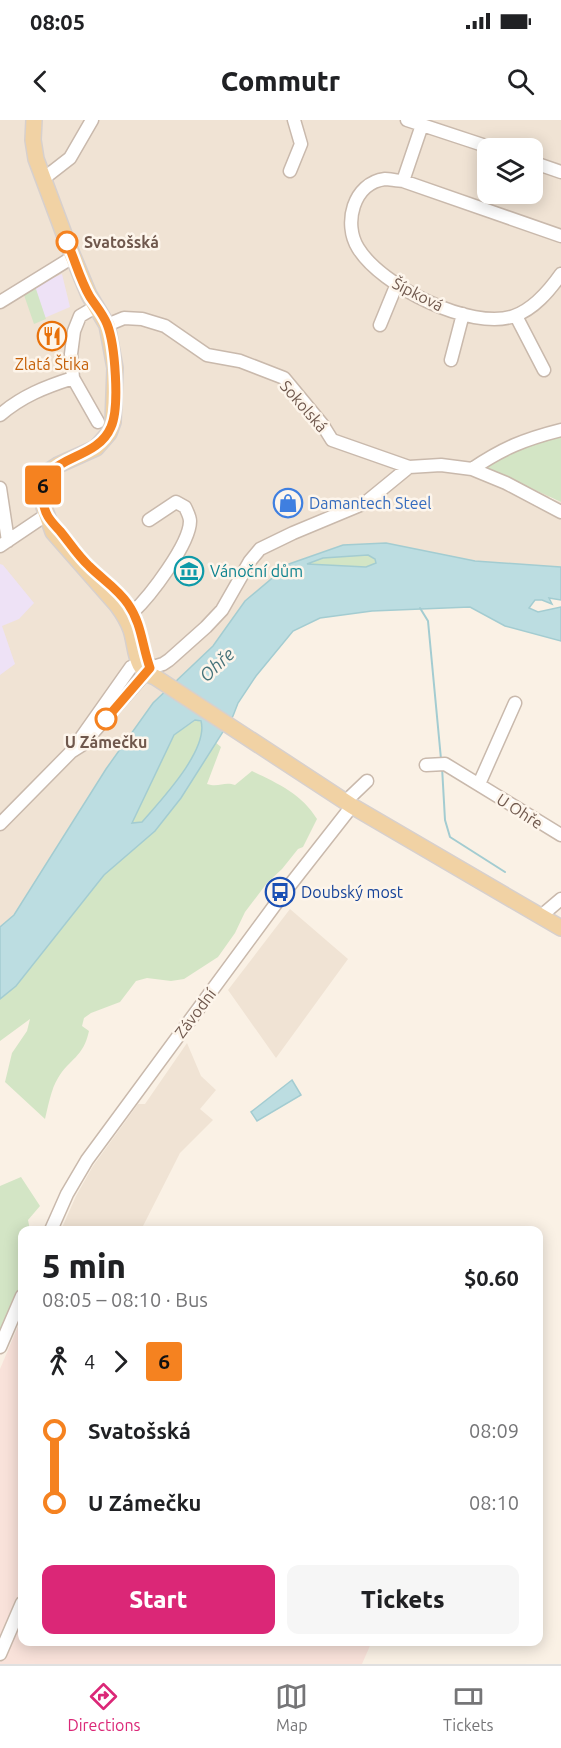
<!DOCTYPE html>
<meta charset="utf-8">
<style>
body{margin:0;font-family:Ubuntu,sans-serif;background:#f6f6f6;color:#202124;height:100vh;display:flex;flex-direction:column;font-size:22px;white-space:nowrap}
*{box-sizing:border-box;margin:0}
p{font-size:20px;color:#757577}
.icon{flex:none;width:33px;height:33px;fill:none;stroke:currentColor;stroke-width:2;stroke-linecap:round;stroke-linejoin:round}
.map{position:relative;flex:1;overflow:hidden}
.side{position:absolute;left:18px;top:1106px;width:525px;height:420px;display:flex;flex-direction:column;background:#fff;border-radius:12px;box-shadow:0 3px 15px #0003}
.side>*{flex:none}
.badge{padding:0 12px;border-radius:4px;font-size:21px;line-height:39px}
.tools{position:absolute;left:477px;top:18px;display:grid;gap:12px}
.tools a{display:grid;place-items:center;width:66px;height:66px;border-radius:12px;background:#fff;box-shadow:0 3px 15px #0003;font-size:30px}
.map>.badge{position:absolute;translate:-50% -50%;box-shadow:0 0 0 3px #fff}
.legs{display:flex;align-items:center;gap:9px;height:66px;padding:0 24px;font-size:20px}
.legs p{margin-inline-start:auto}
.headline{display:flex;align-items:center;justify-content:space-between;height:102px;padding:0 24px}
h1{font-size:33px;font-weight:800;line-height:45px}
.button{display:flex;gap:12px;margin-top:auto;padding:12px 24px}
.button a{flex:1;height:69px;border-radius:12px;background:#db2777;color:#fff;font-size:24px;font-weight:800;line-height:69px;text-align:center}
.button a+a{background:#f6f6f6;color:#202124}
ul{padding:0 24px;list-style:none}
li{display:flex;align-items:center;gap:21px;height:72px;font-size:22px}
li i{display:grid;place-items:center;width:9px;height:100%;margin:0 8px;background:currentColor}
li i::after{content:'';width:15px;height:15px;margin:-8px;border:4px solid;border-radius:50%;background:#fff}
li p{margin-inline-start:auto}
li:first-child i{background:linear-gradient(#0000 50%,currentColor 0)}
li:last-child i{background:linear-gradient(currentColor 50%,#0000 0)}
.status{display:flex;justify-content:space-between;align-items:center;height:42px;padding:0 30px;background:#fff;direction:ltr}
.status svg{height:16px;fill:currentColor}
header{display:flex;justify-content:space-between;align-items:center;height:78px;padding:0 24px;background:#fff;font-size:27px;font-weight:800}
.dock{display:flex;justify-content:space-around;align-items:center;height:84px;border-top:2px solid #e0e0e0;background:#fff;font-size:16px;color:#757577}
.dock a{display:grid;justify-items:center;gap:3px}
.dock .current{color:#db2777}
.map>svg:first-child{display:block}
</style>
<div class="status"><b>08:05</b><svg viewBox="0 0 49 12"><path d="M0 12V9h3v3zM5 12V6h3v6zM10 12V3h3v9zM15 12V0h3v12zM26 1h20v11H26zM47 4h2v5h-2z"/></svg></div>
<header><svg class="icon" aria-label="back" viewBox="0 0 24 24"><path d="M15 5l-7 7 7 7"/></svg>Commutr<svg class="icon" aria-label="search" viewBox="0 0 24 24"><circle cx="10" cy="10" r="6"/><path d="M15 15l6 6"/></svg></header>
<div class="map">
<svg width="561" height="1544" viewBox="0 0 561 1544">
<rect width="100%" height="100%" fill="#faf1e5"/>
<path fill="#f0e3d4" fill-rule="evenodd" d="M0 0H561V314L549 378 561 382V447L475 441 386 423 245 481 213 526 153 583 106 649 14 795 0 807ZM488 28H532V74H488Z
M290 789 348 839 276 938 228 870Z
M187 923 201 956 216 970 200 989 213 1000 180 1033 141 1110H61L76 1076 93 1046 138 984H145Z"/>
<path fill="#f9e2da" d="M22 1197V1521H372L362 1544H0V1249Z"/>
<path fill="#eee2f6" d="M62 154 70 187 35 202 23 171Z
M0 444 3 445 34 483 19 499 2 506 15 544 0 555Z"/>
<path fill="#d3e5c5" d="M36 169 46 199 34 204 24 175 29 170Z
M561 314V382L485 347 498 335Z
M368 435 375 439 376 443 366 447 307 444 323 438Z
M196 600 201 602C209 631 160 681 142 702L132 703 174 615Z
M215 622 221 627 207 664C219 668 224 661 235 665L252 651C277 663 302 674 317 699L303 727 298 729 282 749 267 763 245 792 235 813 218 837 184 859 171 861 147 858 136 861 120 882 91 893 84 898 82 906 89 911C83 938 70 938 58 958 51 969 48 987 45 999L5 962 12 933 27 911 30 899 0 921V879L16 866 104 755 155 711 181 678Z
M21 1057 40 1086 28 1100 30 1110H22V1163L0 1215V1066Z"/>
<path fill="#bcdde1" stroke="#a3ccd1" stroke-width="1.5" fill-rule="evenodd" d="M386 423 475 441 561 447V480L549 478 552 484 542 480H535L529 488 538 492 561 487V521L505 506 470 487 372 491 320 498 293 511 256 556 238 583 233 596 181 678 155 711 104 755 16 866 0 879V807L14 795 106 649 153 583 213 526 245 481 289 444 343 425ZM368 435 375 439 376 443 366 447 307 444 323 438ZM195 600 201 601C209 630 160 681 142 702L132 703 174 615Z
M292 960 301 975 257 1001 251 992Z"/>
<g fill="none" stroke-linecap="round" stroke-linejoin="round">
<path stroke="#a3ccd1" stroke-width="2" d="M420 488 428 501 441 639
M442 647 445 700 450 717 505 752"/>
<g stroke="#c9b9ac" stroke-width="15">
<path id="minor" d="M407 0 492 28
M532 42 561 52
M290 51 301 24 294 0
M43 59 70 38 92 0
M403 61 422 5
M561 116 403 61C397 61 390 59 385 59 353 63 343 104 358 128 381 166 471 211 514 196 534 189 549 171 561 154
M0 182 73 137
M97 186 80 196 74 211 71 234 73 258 98 302
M516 196 544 250
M107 205 124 198 142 199 165 206 207 235 240 241 284 258 322 304 332 320 409 347 441 345 472 349C503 328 525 319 561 310
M380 205 396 166
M451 240 463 194
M0 295C22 276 45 267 73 258
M472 349 506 363 561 392
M0 368 8 421
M0 426 46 395
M133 492C150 476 190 424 190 401 190 397 187 391 185 387L176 382 149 400
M71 632 82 625 150 548 163 544 169 540 206 507 222 490 250 441 260 429 293 413 365 383 409 347
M426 645 445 644 561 715
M479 664 515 583
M345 682 367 661
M0 704 71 632 131 547 147 540
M541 796 561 779
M51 1110 67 1074 87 1040 283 774 352 686
M0 1227 22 1176
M0 1534 22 1483"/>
</g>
<g stroke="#d7d0cd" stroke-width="18">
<path id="major" d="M34 0 33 20 36 39 67 122 89 175 107 205 115 248 113 302 109 313 96 328 58 345 49 351 42 369 44 387 53 412 117 485C123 493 128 501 131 510 137 528 134 551 155 557L352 686 561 808"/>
</g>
<use href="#minor" stroke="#fff" stroke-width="12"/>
<use href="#major" stroke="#f1d2a4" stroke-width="15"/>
</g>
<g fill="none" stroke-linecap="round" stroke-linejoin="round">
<g stroke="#fff" stroke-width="14">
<path id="line-1" d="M67 122C75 140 80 160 90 177 96 186 103 194 107 204 115 224 120 287 111 307 95 345 37 332 43 381 45 396 51 401 60 411 70 423 78 436 89 446 102 459 118 469 128 484 142 504 142 526 150 548L106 599"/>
</g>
<use href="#line-1" stroke="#f58220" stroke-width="9"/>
</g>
<defs>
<g id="restaurant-ring" transform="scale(1.5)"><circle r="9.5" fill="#fdf5eb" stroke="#e8710a" stroke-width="1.5"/><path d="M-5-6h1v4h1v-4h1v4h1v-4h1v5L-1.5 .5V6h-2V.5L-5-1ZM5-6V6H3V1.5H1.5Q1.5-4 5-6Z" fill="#e8710a"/></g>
<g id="shop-ring" transform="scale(1.5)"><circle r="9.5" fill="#fdf5eb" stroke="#3f7fe0" stroke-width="1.5"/><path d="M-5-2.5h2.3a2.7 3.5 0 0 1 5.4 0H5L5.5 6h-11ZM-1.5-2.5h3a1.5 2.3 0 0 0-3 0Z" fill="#3f7fe0"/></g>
<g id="museum-ring" transform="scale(1.5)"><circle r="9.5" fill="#fdf5eb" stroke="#0f9aa8" stroke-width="1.5"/><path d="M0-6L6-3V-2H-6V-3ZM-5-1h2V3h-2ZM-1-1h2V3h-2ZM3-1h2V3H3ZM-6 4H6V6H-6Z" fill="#0f9aa8"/></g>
<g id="bus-ring" transform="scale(1.5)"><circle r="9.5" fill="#fdf5eb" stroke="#1a4fb4" stroke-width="1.5"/><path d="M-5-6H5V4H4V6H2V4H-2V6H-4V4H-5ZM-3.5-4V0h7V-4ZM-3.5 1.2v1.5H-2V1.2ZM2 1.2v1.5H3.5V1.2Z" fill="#1a4fb4"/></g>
</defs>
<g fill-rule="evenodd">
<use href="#restaurant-ring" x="52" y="216"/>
<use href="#shop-ring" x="288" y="383"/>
<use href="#museum-ring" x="189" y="451"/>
<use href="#bus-ring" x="280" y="772"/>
</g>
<g fill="#fff" stroke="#f58220" stroke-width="3">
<circle cx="67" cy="122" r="10"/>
<circle cx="106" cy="599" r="10"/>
</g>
<g text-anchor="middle" stroke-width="5" stroke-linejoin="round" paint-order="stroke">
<g font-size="16" font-weight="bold" fill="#6f584d" stroke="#fdf5eb" text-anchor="start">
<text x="84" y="128">Svatošská</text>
<text x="106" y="628" text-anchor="middle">U Zámečku</text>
</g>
<g font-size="16" fill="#6f584d" stroke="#fdf5eb">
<text transform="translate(418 174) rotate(27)" y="6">Šípková</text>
<text transform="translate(304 286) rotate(49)" y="6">Sokolská</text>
<text transform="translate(520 691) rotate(33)" y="6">U Ohře</text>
<text transform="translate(195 893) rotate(-53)" y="6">Závodní</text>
</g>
<g font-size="16" fill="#c56008" stroke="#fdf5eb">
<text x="52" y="250">Zlatá Štika</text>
</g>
<g font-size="16" fill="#366cbe" stroke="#fdf5eb" text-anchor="start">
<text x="309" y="389">Damantech Steel</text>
</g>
<g font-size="16" fill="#0d838f" stroke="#fdf5eb" text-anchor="start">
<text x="210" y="457">Vánoční dům</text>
</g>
<g font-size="16" fill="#164399" stroke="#fdf5eb" text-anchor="start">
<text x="301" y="778">Doubský most</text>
</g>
<g font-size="18" font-style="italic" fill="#46737a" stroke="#fdf5eb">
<text transform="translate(217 545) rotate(-43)" y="6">Ohře</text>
</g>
</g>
</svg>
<div class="tools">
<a><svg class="icon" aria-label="layers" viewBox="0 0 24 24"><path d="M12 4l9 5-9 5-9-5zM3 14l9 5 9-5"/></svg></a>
</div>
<b class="badge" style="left:43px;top:365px;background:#f58220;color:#111">6</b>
<section class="side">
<div class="headline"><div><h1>5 min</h1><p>08:05 – 08:10 · Bus</p></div><b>$0.60</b></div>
<div class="legs"><svg class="icon" aria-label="walk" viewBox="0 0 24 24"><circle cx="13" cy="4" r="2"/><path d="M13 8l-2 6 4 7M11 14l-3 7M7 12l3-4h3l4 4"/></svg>4<svg class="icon" aria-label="forward" viewBox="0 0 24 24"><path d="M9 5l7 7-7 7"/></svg><b class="badge" style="background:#f58220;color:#111">6</b></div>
<ul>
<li><i style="color:#f58220"></i><b>Svatošská</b><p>08:09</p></li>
<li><i style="color:#f58220"></i><b>U Zámečku</b><p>08:10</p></li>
</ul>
<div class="button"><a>Start</a><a>Tickets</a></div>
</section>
</div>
<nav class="dock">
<a class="current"><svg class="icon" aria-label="directions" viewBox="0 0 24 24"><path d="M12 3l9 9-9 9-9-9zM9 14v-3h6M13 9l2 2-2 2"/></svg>Directions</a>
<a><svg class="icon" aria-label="map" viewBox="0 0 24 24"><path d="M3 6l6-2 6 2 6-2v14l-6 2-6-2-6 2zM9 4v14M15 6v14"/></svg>Map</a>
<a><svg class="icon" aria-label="tickets" viewBox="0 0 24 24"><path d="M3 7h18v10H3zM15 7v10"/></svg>Tickets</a>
</nav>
